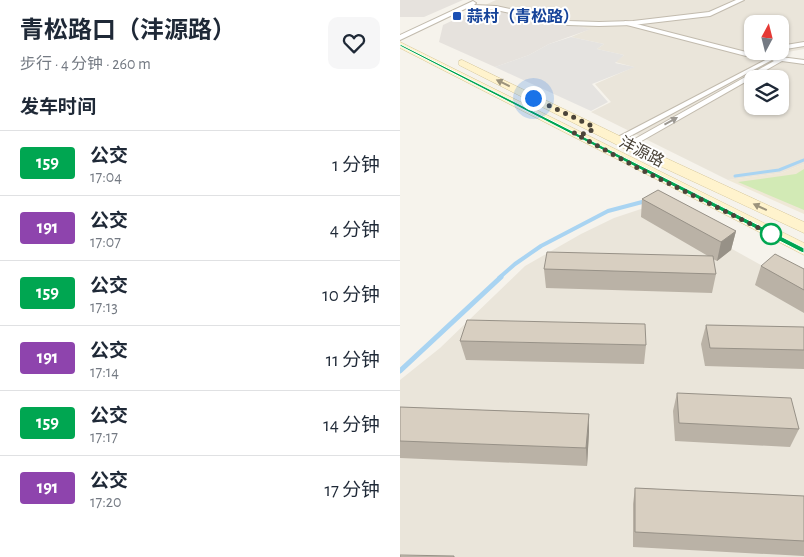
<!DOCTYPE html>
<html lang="zh">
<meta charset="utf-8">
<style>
body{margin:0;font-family:"Alegreya Sans","Noto Sans SC",sans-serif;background:#f6f6f7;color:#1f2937;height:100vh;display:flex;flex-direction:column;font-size:19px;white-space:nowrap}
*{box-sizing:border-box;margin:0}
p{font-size:16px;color:#747a83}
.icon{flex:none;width:28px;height:28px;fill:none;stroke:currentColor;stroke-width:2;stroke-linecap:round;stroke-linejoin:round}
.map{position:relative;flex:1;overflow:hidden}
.details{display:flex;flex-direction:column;background:#fff;width:400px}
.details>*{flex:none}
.badge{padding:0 10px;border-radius:4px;font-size:18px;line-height:32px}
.needle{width:32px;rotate:7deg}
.tools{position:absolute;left:344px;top:15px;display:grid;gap:10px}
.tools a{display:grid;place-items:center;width:45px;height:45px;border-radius:10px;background:#fff;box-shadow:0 1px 4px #0004;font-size:25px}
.you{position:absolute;width:25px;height:25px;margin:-12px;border:4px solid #fff;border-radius:50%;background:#1a73e8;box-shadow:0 0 0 8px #1a73e833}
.map>.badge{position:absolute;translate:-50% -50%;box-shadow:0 0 0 2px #fff}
h2{padding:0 20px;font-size:19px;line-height:45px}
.round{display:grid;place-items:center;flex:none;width:52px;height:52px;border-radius:10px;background:#f6f6f7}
.summary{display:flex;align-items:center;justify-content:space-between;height:85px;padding:0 20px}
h1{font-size:24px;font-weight:700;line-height:38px}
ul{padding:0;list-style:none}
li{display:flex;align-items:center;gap:15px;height:65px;padding:0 20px;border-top:1px solid #e0e1e3}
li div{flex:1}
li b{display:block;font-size:19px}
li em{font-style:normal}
li .badge{min-width:55px;font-weight:700;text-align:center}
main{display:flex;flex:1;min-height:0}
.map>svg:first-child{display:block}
</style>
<main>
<section class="details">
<div class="summary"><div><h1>青松路口（沣源路）</h1><p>步行 · 4 分钟 · 260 m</p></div><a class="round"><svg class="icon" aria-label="heart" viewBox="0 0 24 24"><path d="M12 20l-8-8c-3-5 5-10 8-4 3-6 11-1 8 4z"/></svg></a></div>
<h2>发车时间</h2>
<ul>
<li><span class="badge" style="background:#00a651;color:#fff">159</span><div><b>公交</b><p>17:04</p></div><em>1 分钟</em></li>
<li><span class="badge" style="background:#8e44ad;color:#fff">191</span><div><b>公交</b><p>17:07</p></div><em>4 分钟</em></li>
<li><span class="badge" style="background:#00a651;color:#fff">159</span><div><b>公交</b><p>17:13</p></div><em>10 分钟</em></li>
<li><span class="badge" style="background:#8e44ad;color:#fff">191</span><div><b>公交</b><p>17:14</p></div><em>11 分钟</em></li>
<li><span class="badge" style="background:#00a651;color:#fff">159</span><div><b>公交</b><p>17:17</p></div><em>14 分钟</em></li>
<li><span class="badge" style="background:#8e44ad;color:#fff">191</span><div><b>公交</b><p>17:20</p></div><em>17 分钟</em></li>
</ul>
</section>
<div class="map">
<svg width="404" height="557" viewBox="0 0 404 557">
<rect width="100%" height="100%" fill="#f6f3ec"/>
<path fill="#eae5da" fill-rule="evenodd" d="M96 0H404V49L366 56 404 61V164L381 173 328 180 191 112 211 102 195 84 234 67 215 62 224 55 197 49 204 44 171 37 190 29 83 6ZM352 24H380V51H352ZM352 79H380V106H352Z
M253 205 404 289V557H0V380L40 348 125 266 181 234 214 218Z"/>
<path fill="#e6e2dd" d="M0 0H63L24 17H0Z
M77 9H99L191 29 149 44 129 55 95 67 39 42 43 25Z"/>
<path fill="#efe8d6" d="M404 164V214L328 180 381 173Z"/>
<path fill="#d2eab5" d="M404 169V210L338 182 396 174Z"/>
<path fill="#e5e3e0" d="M171 37 204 44 197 49 224 55 215 63 235 67 192 84 208 102 191 111 95 67 129 55 149 44Z"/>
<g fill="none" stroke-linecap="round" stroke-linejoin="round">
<path stroke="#a9d4f2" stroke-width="3" d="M335 176 379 170 404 160"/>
<path stroke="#a9d4f2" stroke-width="4" d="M99 278 115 264 141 246 208 211 246 201"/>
<path stroke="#a9d4f2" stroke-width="5" d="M0 371 101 277"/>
<g stroke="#c2bbae" stroke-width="2">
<path id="minor" d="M225 21 346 52 367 51 346 56 223 24Z
M404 42V46L380 50V46Z
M373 56 404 60V64L382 61 231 147 224 145 374 61 372 60 221 141 214 139Z"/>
</g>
<g stroke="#c2bbae" stroke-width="2">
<path id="tertiary" d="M336 0H344L310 16 233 25 199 26 168 25 96 10 67 8 0 40V35L73 1 76 3 74 5 96 6 168 21 199 22 233 21 309 12Z"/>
</g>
<g stroke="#d6c79b" stroke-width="1">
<path id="secondary" d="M0 42 404 243V255L0 48Z
M62 60 257 154 404 222V233L247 160 59 65V61Z"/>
</g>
<use href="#minor" fill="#fff" fill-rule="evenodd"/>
<use href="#tertiary" fill="#fff" fill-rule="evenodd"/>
<use href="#secondary" fill="#fff3cd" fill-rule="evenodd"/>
</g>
<path fill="#bab2a6" d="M242 199 336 231 331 250 317 261 313 259 316 274 312 293 146 288 144 269 308 256 241 217Z
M361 266 404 269V313L355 285Z
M306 325 404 327V369L305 366 301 344Z
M60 341 246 345 244 364 66 360Z
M277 393 399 429 390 447 275 441 273 411Z
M0 407 189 414V432L187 466 0 458Z
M235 488 404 496V556L233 547V504Z"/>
<path fill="#979187" d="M336 231 331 250 317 261 321 242Z
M189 414V432L187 466 186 448Z"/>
<path fill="#d8cfc1" stroke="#979187" d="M258 190 336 231 321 242 242 199Z
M147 252 313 256 316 274 144 269Z
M375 254 404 269V290L361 266Z
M67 320 245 324 246 345 60 341Z
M306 325 404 327V350L310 348Z
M277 393 391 398 399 429 279 423Z
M0 407 189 414 186 448 0 441Z
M235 488 404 496V541L235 532Z
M0 555 54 556V557H0Z"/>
<defs><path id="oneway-solid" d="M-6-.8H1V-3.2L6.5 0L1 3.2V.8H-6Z" transform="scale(1.25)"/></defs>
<g fill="#9c937c">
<use href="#oneway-solid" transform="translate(103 83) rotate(-154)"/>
<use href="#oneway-solid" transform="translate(360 207) rotate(-155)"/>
</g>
<use fill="#9c9892" href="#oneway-solid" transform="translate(271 121) rotate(-29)"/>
<path fill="#00a651" stroke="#fff" d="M0 44 404 248V253L401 252 0 46Z"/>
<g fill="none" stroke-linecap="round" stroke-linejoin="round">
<path stroke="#4b4439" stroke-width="5" stroke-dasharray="0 9" d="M133 98 192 126 194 128 187 134 174 133 236 167 371 234"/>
</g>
<rect fill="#1a4fb4" stroke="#fff" stroke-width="2" x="52" y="11" width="10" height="10" rx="2.5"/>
<circle fill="#fff" stroke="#00a651" stroke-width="2.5" cx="371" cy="234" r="10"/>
<g text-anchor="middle" stroke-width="4" stroke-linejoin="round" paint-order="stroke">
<g font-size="16" font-weight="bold" fill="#164399" stroke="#fff" text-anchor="start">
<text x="67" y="22">蒜村（青松路）</text>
</g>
<g font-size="16" fill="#4b4439" stroke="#fff">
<text transform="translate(242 151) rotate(27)" y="6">沣源路</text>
</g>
</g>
</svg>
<div class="tools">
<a><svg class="needle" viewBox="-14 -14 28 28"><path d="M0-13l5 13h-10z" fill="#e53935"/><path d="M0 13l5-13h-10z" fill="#747a83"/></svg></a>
<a><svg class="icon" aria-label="layers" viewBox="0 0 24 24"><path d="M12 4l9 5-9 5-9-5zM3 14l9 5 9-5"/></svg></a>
</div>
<div class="you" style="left:133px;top:98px"></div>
</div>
</main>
